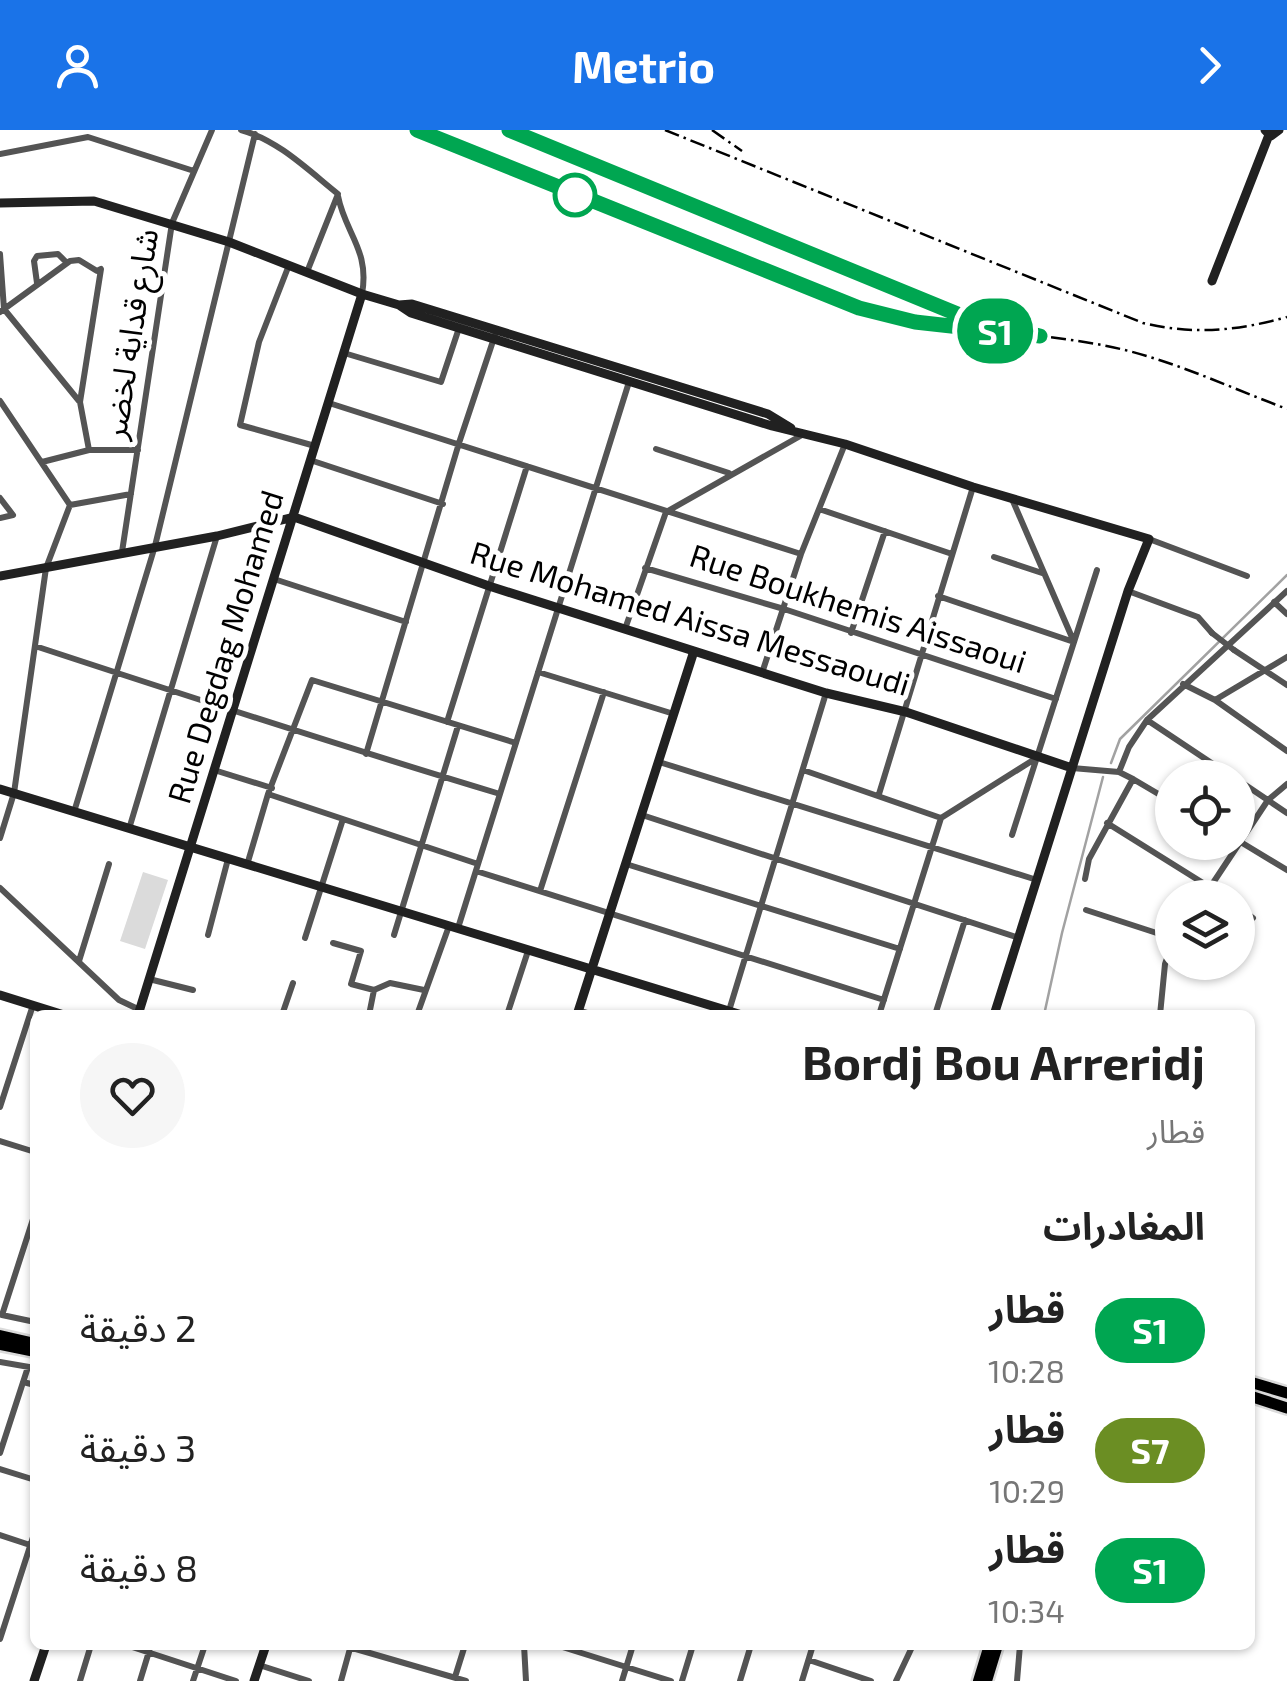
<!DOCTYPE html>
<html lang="ar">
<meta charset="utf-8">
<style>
body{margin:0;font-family:"Exo 2","Noto Sans Arabic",sans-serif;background:#f6f6f6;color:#222;direction:rtl;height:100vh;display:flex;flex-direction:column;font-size:38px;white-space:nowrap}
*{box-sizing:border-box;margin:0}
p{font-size:32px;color:#767676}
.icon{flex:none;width:55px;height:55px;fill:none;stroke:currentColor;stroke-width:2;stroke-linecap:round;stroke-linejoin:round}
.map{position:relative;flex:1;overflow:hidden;direction:ltr}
.panel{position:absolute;left:30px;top:880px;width:1225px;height:640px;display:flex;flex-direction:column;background:#fff;border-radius:15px;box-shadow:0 2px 8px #0004;direction:rtl}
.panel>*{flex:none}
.badge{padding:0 20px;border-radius:32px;font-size:35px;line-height:65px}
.tools{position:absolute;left:1155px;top:630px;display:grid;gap:20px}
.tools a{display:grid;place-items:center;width:100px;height:100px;border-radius:50%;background:#fff;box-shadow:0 2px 8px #0004;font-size:50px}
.map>.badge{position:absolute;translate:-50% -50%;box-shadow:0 0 0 5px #fff}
h2{padding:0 50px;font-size:38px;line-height:90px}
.round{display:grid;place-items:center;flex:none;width:105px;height:105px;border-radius:52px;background:#f6f6f6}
.head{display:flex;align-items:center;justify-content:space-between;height:170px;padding:0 50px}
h1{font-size:48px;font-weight:700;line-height:75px}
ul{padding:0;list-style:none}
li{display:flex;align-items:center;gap:30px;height:120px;padding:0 50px}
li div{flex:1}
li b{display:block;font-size:38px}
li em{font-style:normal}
li .badge{min-width:110px;font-weight:700;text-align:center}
header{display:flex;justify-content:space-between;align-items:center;height:130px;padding:0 50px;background:#1a73e8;color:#fff;font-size:45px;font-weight:700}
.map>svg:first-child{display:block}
</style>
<header><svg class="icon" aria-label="forward" viewBox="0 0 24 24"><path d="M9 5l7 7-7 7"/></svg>Metrio<svg class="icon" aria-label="person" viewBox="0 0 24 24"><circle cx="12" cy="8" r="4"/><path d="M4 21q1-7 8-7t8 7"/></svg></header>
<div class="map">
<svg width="1287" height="1551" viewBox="0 0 1287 1551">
<rect width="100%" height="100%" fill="#fff"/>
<path fill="#dbdbdb" d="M143 742 168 750 145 819 120 811Z"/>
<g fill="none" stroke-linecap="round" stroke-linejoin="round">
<path stroke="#a2a2a2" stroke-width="2.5" d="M1111 633 1120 609 1287 445
M1044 885 1062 803 1103 647"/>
<g stroke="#dbdbdb" stroke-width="15">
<path id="primary" d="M0 1205 35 1213
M0 1215 35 1222
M978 1551 989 1515
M987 1551 998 1515"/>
</g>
<g stroke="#dbdbdb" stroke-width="16">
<path id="highway" d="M1250 1252 1287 1263
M1250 1266 1287 1278"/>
</g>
<path stroke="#545454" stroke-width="6" d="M241 0C278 10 308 40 338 64L307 142
M0 24 88 7 194 41
M338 66C345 103 370 120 362 164
M0 124 4 179 79 271
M289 135 259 212 240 295 315 316
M37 153 34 131 37 126 58 124 67 133
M0 182 70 131 79 130 97 141 101 139 80 272 89 320
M344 223 441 252 459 198
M0 271 70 375 46 438 14 663 0 708
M329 273 801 424
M656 319 729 343
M310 330 443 374
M42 332 89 320H138
M0 368 13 385 0 388
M1012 369 1074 512 1012 705
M70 375 131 364
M819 379 952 424
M1149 409 1247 446
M122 422 172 93 212 0
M994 427 1042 443
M645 438 784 479 1056 569
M274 449 406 492
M1128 461 1198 487 1212 503
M938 466 1074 512 1097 440
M1274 472 1287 484
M625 499 666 382 802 305
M851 503 885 401
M35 516C190 567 344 617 500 664
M1234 520 1287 555
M538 542 674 584
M762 543 801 424 845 314
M1183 554 1215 570 1287 621
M1215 570 1287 527
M1147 590 1234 648
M447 592 527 336
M366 624 459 313 495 205
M659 632 1037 750
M1072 638 1119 642
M214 640 272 658
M803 640 941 688
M1133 649 1172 672
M1238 650 1287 683
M268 664 478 734
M879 664 973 357
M74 682 155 416 255 4
M642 685 1019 808
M1107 693 1227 768
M129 699 217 406
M1239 711 1287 740
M626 734 900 819
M247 735 268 664 312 550 516 613
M476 741 884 870
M1085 749 1089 729 1133 649 1119 642 1129 617 1147 590 1287 461
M0 758 119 870 140 880
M540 761 604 562
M1203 768 1268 670 1287 654
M1238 776 1253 788
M1086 780 1172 808
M458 798 629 252
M208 805 228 729
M394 805 458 596
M305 808 343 689
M333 813 361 821 351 854 374 860 390 853 424 860
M79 831 109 734
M149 849 193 860
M578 880 594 885
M728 884 826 563
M282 885 293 853
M369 885 374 860
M417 885 449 796
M507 885 528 821
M879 885 941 688 1038 627
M935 885 965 790
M1160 885 1165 834 1172 814
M0 977 33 875
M0 1011 35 1022
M2 1185 35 1083
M2 1185 35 1192
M0 1232 35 1238
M23 1252 35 1255
M0 1323 28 1237
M0 1339 35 1350
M0 1405 30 1415
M0 1509 35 1401
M126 1515 236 1551
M342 1515 466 1551
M524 1515 526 1551
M556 1515 671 1551
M809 1530 871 1551
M259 1535 309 1551
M455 1547 465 1515
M80 1551 91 1515
M140 1551 151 1515
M193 1551 205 1515
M341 1551 351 1515
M622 1551 633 1515
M682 1551 693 1515
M740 1551 751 1515
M802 1551 813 1515
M896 1551 913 1515
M1017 1551 1020 1515"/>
<path stroke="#212121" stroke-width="9" d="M1265 0 1271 6 1279 0
M0 73 94 71 229 112 362 164 399 175 411 183 772 296 845 314 973 357 1149 409 1128 461 994 885
M1212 151 1269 5
M399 175 412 174 768 284 791 298
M0 446 217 406 294 387 489 456 826 563 906 582 1072 638
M0 659 742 885
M0 865 64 885
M138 885 362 164
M577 885 694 521
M34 1551 46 1515
M254 1551 266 1515"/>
<use href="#primary" stroke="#000" stroke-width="10"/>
<use href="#highway" stroke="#000" stroke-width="11"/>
<path stroke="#000" stroke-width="2.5" stroke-dasharray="15 5 2.5 5" stroke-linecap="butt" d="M429 0C530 41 630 83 730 124 775 142 816 166 863 179 941 201 1022 200 1102 215 1166 227 1226 256 1287 279
M509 0 977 192
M665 0 1143 193C1194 205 1237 201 1287 187
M712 0 742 21"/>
<path stroke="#545454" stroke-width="6" d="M1212 503 1234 520"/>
</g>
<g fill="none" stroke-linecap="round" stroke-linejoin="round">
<g stroke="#fff" stroke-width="22">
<path id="line" d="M417 0 859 178 915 192 1040 206 972 190 509 0"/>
</g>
<use href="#line" stroke="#00a651" stroke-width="15"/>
</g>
<circle fill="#fff" stroke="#00a651" stroke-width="5" cx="575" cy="65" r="20"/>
<g text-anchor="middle" stroke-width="10" stroke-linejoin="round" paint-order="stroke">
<g font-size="32" fill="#000" stroke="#fff">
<text transform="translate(131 204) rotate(-81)" y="11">شارع قداية لخضر</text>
<text transform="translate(858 479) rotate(18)" y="11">Rue Boukhemis Aissaoui</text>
<text transform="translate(690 489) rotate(17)" y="11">Rue Mohamed Aissa Messaoudi</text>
<text transform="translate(226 517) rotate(-73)" y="11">Rue Degdag Mohamed</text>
</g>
</g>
</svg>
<div class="tools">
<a><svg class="icon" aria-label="locate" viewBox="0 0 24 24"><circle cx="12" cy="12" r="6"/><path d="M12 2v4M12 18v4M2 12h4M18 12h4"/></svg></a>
<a><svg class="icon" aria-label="layers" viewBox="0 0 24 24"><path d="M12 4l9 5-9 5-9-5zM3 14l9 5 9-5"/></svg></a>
</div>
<b class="badge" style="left:995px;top:201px;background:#00a651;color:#fff">S1</b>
<section class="panel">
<div class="head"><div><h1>Bordj Bou Arreridj</h1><p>قطار</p></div><a class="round"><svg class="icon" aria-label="heart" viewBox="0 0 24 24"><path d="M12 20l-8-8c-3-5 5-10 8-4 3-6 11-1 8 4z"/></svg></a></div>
<h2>المغادرات</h2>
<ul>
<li><span class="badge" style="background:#00a651;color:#fff">S1</span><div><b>قطار</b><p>10:28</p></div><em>2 دقيقة</em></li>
<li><span class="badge" style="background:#6b8e23;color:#fff">S7</span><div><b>قطار</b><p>10:29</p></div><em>3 دقيقة</em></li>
<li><span class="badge" style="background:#00a651;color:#fff">S1</span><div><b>قطار</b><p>10:34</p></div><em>8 دقيقة</em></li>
</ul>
</section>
</div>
